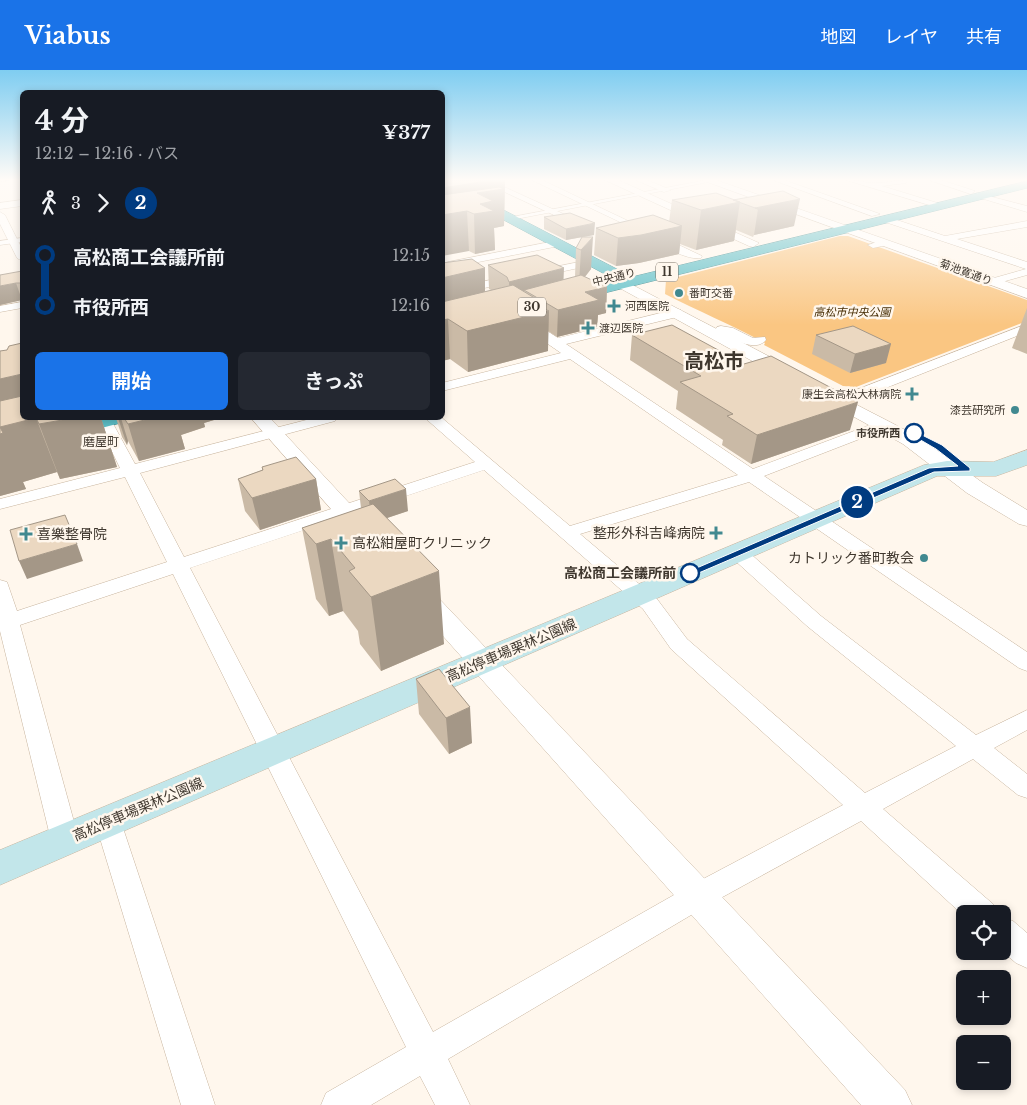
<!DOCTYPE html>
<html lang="ja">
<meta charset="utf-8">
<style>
body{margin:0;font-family:"Libre Baskerville","Noto Sans JP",serif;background:#242831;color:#f1f3f6;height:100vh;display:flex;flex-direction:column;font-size:19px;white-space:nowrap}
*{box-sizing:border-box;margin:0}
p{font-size:16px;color:#9ea1a6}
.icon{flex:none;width:28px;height:28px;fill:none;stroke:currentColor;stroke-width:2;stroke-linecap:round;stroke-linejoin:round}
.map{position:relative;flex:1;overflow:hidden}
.panel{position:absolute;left:20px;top:20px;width:425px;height:330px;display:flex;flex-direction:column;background:#171b24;border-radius:8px;box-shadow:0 2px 8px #0003}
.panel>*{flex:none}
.badge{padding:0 10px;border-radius:16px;font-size:18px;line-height:32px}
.fabs{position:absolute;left:956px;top:835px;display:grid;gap:10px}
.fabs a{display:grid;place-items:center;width:55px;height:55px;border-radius:8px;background:#171b24;box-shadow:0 2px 8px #0003;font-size:25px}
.map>.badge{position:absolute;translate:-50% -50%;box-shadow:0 0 0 2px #fff}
.legs{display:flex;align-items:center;gap:8px;height:55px;padding:0 15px;font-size:16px}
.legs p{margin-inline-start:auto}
.headline{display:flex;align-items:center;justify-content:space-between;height:85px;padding:0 15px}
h1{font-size:28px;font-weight:700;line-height:38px}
.primary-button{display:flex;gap:10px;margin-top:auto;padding:10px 15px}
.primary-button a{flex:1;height:58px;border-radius:8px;background:#1a73e8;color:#fff;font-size:20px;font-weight:700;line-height:58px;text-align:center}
.primary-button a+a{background:#242831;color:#f1f3f6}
ul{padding:0 15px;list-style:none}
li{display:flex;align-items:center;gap:18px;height:50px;font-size:19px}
li i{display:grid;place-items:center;width:8px;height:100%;margin:0 6px;background:currentColor}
li i::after{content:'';width:12px;height:12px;margin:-6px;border:4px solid;border-radius:50%;background:#171b24}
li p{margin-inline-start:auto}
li:first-child i{background:linear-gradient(#0000 50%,currentColor 0)}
li:last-child i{background:linear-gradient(currentColor 50%,#0000 0)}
header{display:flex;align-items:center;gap:30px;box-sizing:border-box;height:70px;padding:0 25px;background:#1a73e8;color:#fff}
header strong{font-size:24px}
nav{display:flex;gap:28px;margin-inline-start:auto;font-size:18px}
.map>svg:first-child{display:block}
</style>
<header>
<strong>Viabus</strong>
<nav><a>地図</a><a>レイヤ</a><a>共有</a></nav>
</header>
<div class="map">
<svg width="1027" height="1035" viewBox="0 0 1027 1035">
<rect width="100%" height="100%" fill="#fff7ed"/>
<path fill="#fac682" d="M840 166H848L1027 230V251L856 317 843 316 764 275 765 273C732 255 698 241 665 224L666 210Z"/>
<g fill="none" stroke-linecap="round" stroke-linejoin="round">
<g stroke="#c8b59f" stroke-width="1">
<path id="pedestrian" d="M707 110H719L516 149 512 147Z
M22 168V172L0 175V171Z
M22 232V238L0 242V236Z"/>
</g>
<g stroke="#c8b59f" stroke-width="1">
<path id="minor" d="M479 110H489L590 156 582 158Z
M532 110H542L702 186 701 188C687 191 655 173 645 164Z
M636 110H647L671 120 664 122Z
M773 110H784L880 144 872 146Z
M846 110C854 109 861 112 870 113 880 114 898 110 910 110L906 113 882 116 944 135 936 137Z
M929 110H941L975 121 971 124Z
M977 123 1027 136V142L977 127Z
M0 142 5 145 22 179V191L17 188 0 154Z
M885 146 945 166 1027 151V157L957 169 1027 192V205L991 215 987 214V210L1026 199 882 151 880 149Z
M883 170 887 171V175L873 178 868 175Z
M550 172 555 175 554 177 448 198 443 195 448 192Z
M584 191 588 192V196L442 227V220Z
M677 239 681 240 683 243 681 246 566 274 753 399 878 352H888L891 355 888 358 764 406 1027 582V601L1019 598 749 412 580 464 657 529 687 569 865 723 956 676 807 556 731 487 728 483 731 479H745L821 546 976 665 1027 640V660L994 678 1027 704V728L1018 725 973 689 883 739 993 834 998 844H965V847L861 751 708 835 448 989 470 1035H435L420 1006 371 1035H321L326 1023 406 977 173 504 20 555 79 770 75 778 65 782 55 778 51 770 0 561V510L7 512 17 541 167 492 125 407 0 439V429L120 398 97 351 101 348H110L135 394 314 348H337L335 351 140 403 184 487 475 392 425 348H442L570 456 738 405 570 289 442 321V313L561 283 522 256 520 253 522 250H530L558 268ZM484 400 643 539 671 579 843 735 688 817 433 962 190 498Z
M1027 254V262L853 331H843L841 328 843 325Z
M721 256 733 258 753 268 765 267 766 270C754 284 731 266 717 263L715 260 717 257Z
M108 741 117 744 121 752 215 1035H181L95 752 99 744Z
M1002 847 1013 851 1027 863V898L1016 893 1002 881Z"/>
</g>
<g stroke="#c8b59f" stroke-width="1">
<path id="tertiary" d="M605 110H618L759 173 753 177 749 176Z
M702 110H716L1027 219V228Z
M22 130V136L0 139V133Z
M621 209 797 301 800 305 797 309H785L616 216 614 213 616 210Z
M826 319 917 366 983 413 1027 440V456L1019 454 967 423 903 374 820 328 817 324 820 320Z
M251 348H270L377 463 381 468 377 473 369 475 361 473Z
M419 515 428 517 905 1020 912 1035H861L410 529 406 523 410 517Z"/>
</g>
<g stroke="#c8b59f" stroke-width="1">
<path id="secondary" d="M1027 380V395L996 406H937L0 815V780L924 395 947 391 993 392Z"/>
</g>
<g stroke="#378488" stroke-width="1">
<path id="trunk" d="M442 110H446L632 207 1027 111V118L572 231 564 226 566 223 616 210 442 117Z
M94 348H127L124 352 0 385V371Z"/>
</g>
<use href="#pedestrian" fill="#fff" fill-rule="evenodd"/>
<use href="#minor" fill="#fff" fill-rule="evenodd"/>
<use href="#tertiary" fill="#fff" fill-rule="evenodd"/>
<use href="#secondary" fill="#c2e6ea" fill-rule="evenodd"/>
<use href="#trunk" fill="#5cbec6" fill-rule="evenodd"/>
<g stroke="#716960" stroke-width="2.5">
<path id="rail" d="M0 110H7"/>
</g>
<use href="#rail" stroke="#fff7ed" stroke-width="2" stroke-dasharray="5" stroke-linecap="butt"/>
</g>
<path fill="#cabaa6" d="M442 110H505L504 156 494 158 495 180 475 184 469 181Z
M783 121 794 156 754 165 753 167 736 160 734 171 696 180 680 174 679 184 639 193 616 196 594 185 596 158 669 152 672 130H733Z
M544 147 594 165 582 167 591 199 585 207 607 217 606 243 598 245 597 257 557 267 548 261V281L468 302 450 289 442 291V193L485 198V222L491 220 489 219 488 195 563 210 575 207 576 178 582 167 566 170 544 159Z
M22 201V230L0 235Z
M1027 238V284L1012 278Z
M632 265 850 360 751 394 722 375 723 370 676 339 678 321 630 290Z
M816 265 886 293 850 303 812 284Z
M0 281 22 348H101L117 397 60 409 57 402 23 412 26 419 0 426Z
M116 348H214V350L204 353 205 357 181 365 185 379 139 391 128 371 127 375 122 367Z
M262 397 316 409 321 440 260 460 245 441 238 409 262 400Z
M359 421 408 441 387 448 444 574 381 601 360 574 358 561 343 541 329 546 316 529 302 458 361 438Z
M416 609 472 673 449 684 419 644Z"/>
<path fill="#a49787" d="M483 110H505L504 156 494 158 495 180 475 184 474 144 467 141 469 181 442 186V118Z
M800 129 794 156 754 165 758 139 755 138Z
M740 132 734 171 696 180 701 140Z
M595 153 594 165 566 170V159Z
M682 156 679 184 639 193 616 196 618 168Z
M593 167 591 199 579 214 581 180Z
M485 198V232L444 243 442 208Z
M564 198 563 222 524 220V232L510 236 509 212Z
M16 213 22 230 0 235V216Z
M607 217 606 243 598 245 597 257 557 267 558 240 585 222Z
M543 233V242L549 241 548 281 468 302 467 261 536 235Z
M448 249 450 289 442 291V250Z
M891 274 886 293 850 303 855 284Z
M22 304V348L0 354V309Z
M858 332 850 360 751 394 757 365Z
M36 348 57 402 23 412 26 419 0 426V357Z
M74 348H101L117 397 60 409 39 354Z
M118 348H121L128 371 127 375Z
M153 348H214V350L204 353 205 357 181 365 185 379 139 391 128 354Z
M316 409 321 440 260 460 252 428Z
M406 419 408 441 372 453 369 431Z
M331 469 343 541 329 546 316 474Z
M77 474 83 491 27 509 19 491Z
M439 501 444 574 381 601 371 527Z
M470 637 472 673 449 684 446 648Z"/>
<path fill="#ebd8c1" stroke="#a49787" d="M442 110H484L487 111 442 118Z
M499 117 504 119 477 123 493 131 480 134 494 141 474 144 467 141 442 145V125Z
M783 121 800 129 755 138 758 139 733 130Z
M716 123 740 132 701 140 672 130Z
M570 143 595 153 566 159 544 147Z
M653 145 682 156 641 165 618 168 596 158Z
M582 167H593L581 180 576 178Z
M537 185 564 198 509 212 507 207 488 195Z
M472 189 485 198 442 208V193Z
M22 201V213H16L0 216V205Z
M581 205 607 217 585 222 599 230 558 240 524 220Z
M513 215 543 233 536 235 549 241 467 261 448 249 442 250V232Z
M672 255 744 294 771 286 858 332 757 365 727 346 733 344 680 312 701 306 632 265Z
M853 256 891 274 855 284 816 265Z
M22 273V304L0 309V281L7 280 9 276Z
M22 326V348H74L39 354 36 348 0 357V331Z
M124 348H153L128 354Z
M0 357 3 363 0 364Z
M296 387 316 409 252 428 238 409 263 400 262 397Z
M395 409 406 419 369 431 359 421Z
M373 434 439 501 371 527 349 501 355 498 331 469 316 474 302 458Z
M65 445 77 474 19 491 10 460Z
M439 599 470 637 446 648 416 609Z"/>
<linearGradient id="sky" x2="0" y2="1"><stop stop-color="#7fcdf1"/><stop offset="0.43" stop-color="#fffbf7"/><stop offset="1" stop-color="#fffbf7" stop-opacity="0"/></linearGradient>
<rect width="1027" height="255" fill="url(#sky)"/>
<path fill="#003b80" stroke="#fff" d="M914 361 942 375 970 398V401L934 402 694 505 685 503 929 398 958 396 936 379 912 365 910 363Z"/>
<g fill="#418990" stroke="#fff7ed" stroke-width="2">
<circle cx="679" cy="223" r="5"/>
<path d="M611.5 228.5h5v5h5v5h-5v5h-5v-5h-5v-5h5z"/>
<path d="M585.5 250.5h5v5h5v5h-5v5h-5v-5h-5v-5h5z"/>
<path d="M909.5 316.5h5v5h5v5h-5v5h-5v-5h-5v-5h5z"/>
<circle cx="1015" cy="340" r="5"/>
<path d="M713.5 455.5h5v5h5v5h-5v5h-5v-5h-5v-5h5z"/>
<path d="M23.5 456.5h5v5h5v5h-5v5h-5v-5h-5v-5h5z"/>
<path d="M338.5 465.5h5v5h5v5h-5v5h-5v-5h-5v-5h5z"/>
<circle cx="924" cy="488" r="5"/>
</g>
<g fill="#fff" stroke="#003b80" stroke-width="2.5">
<circle cx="914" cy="363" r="9"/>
<circle cx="690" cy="503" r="9"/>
</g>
<g text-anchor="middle" stroke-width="5" stroke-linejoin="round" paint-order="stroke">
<g font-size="11" fill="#3f372e" stroke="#fff7ed">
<text transform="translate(966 202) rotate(20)" y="4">菊池寛通り</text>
<text transform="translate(614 207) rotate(-14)" y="4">中央通り</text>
</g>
<g font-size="11" fill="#3f372e" stroke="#fff7ed" text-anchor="start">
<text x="689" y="227">番町交番</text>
<text x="625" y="240">河西医院</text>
<text x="599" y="262">渡辺医院</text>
<text x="901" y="328" text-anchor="end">康生会高松大林病院</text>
<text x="1005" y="344" text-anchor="end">漆芸研究所</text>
</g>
<g font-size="11" font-style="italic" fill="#472e05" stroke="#fff7ed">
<text x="852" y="246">高松市中央公園</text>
</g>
<g font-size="11" font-weight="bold" fill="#3f372e" stroke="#fff7ed" text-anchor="end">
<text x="900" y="367">市役所西</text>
</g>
<g fill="#fff7ed" stroke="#797167" stroke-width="1">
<rect x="656" y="192.5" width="22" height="19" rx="4"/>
<rect x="518" y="227.5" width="28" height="19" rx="4"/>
</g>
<g font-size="12" font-weight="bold" fill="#3f372e">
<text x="667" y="206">11</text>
<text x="532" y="241">30</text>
</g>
<g font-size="12" fill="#3f372e" stroke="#fff7ed">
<text x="101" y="376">磨屋町</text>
</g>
<g font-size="14" fill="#3f372e" stroke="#fff7ed" text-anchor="end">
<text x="705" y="468">整形外科吉峰病院</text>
<text x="37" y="469" text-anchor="start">喜樂整骨院</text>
<text x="352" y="478" text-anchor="start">高松紺屋町クリニック</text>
<text x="914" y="493">カトリック番町教会</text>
</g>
<g font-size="14" font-weight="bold" fill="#3f372e" stroke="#fff7ed" text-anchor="end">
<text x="676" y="508">高松商工会議所前</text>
</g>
<g font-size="14" fill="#3f372e" stroke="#fff7ed">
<text transform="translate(511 580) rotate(-23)" y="5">高松停車場栗林公園線</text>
<text transform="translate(138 739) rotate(-23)" y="5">高松停車場栗林公園線</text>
</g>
<g font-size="20" font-weight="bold" fill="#3f372e" stroke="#fff7ed">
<text x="714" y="298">高松市</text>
</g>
</g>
</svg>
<div class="fabs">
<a><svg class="icon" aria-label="locate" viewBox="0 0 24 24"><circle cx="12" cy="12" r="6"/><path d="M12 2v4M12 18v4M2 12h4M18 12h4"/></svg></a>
<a>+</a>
<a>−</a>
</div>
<b class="badge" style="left:857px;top:432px;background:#003b80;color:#fff">2</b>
<section class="panel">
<div class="headline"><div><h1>4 分</h1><p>12:12 – 12:16 · バス</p></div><b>¥377</b></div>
<div class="legs"><svg class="icon" aria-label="walk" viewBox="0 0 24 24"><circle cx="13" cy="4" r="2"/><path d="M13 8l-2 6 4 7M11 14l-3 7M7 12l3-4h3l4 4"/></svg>3<svg class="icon" aria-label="forward" viewBox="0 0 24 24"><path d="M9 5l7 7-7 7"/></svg><b class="badge" style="background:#003b80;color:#fff">2</b></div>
<ul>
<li><i style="color:#003b80"></i><b>高松商工会議所前</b><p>12:15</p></li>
<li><i style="color:#003b80"></i><b>市役所西</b><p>12:16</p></li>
</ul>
<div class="primary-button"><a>開始</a><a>きっぷ</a></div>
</section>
</div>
